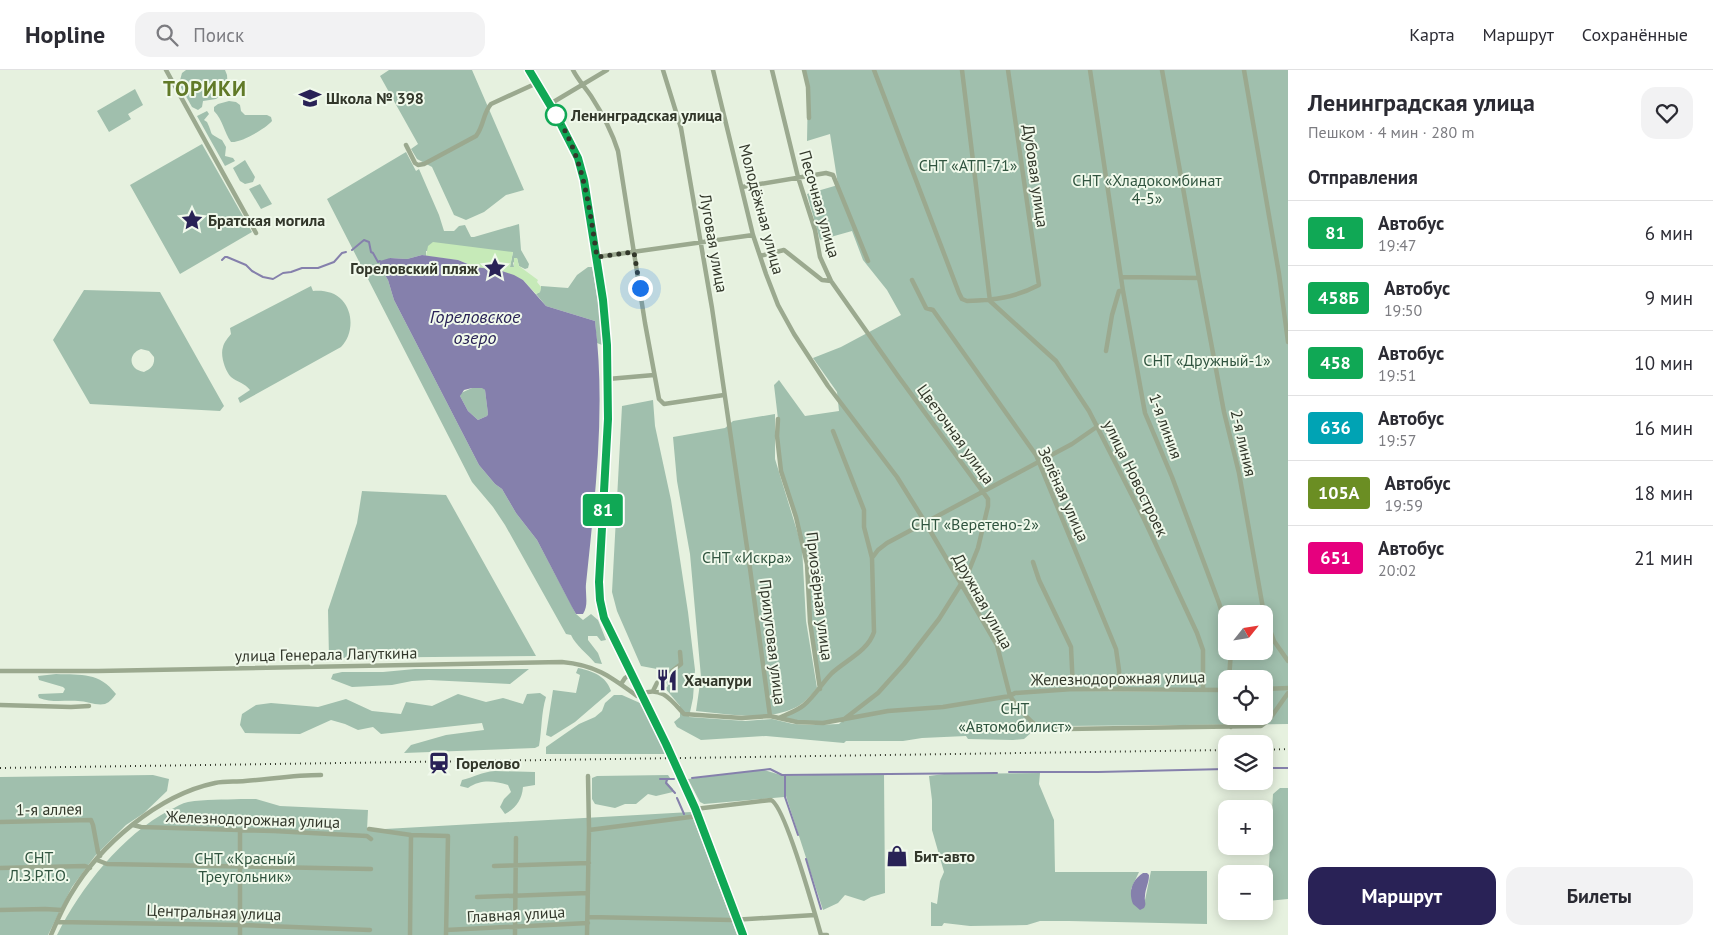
<!DOCTYPE html>
<html lang="ru">
<meta charset="utf-8">
<style>
body{margin:0;font-family:"PT Sans",sans-serif;background:#f2f2f3;color:#2b2b33;height:100vh;display:flex;flex-direction:column;font-size:19px;white-space:nowrap}
*{box-sizing:border-box;margin:0}
p{font-size:16px;color:#7c7c81}
.icon{flex:none;width:28px;height:28px;fill:none;stroke:currentColor;stroke-width:2;stroke-linecap:round;stroke-linejoin:round}
.map{position:relative;flex:1;overflow:hidden}
.details{display:flex;flex-direction:column;background:#fff;width:425px}
.details>*{flex:none}
.badge{padding:0 10px;border-radius:4px;font-size:18px;line-height:32px}
.needle{width:32px;rotate:60deg}
.controls{position:absolute;left:1218px;top:535px;display:grid;gap:10px}
.controls a{display:grid;place-items:center;width:55px;height:55px;border-radius:10px;background:#fff;box-shadow:0 2px 12px #0003;font-size:25px}
.you{position:absolute;width:25px;height:25px;margin:-12px;border:4px solid #fff;border-radius:50%;background:#1a73e8;box-shadow:0 0 0 8px #1a73e833}
.map>.badge{position:absolute;translate:-50% -50%;box-shadow:0 0 0 2px #fff}
h2{padding:0 20px;font-size:19px;line-height:45px}
.round{display:grid;place-items:center;flex:none;width:52px;height:52px;border-radius:15px;background:#f2f2f3}
.summary{display:flex;align-items:center;justify-content:space-between;height:85px;padding:0 20px}
h1{font-size:24px;font-weight:700;line-height:38px}
.action{display:flex;gap:10px;margin-top:auto;padding:10px 20px}
.action a{flex:1;height:58px;border-radius:15px;background:#292256;color:#fff;font-size:20px;font-weight:700;line-height:58px;text-align:center}
.action a+a{background:#f2f2f3;color:#2b2b33}
ul{padding:0;list-style:none}
li{display:flex;align-items:center;gap:15px;height:65px;padding:0 20px;border-top:1px solid #e1e1e2}
li div{flex:1}
li b{display:block;font-size:19px}
li em{font-style:normal}
li .badge{min-width:55px;font-weight:700;text-align:center}
header{display:flex;align-items:center;gap:30px;box-sizing:border-box;height:70px;padding:0 25px;background:#fff;border-bottom:1px solid #e1e1e2}
header strong{font-size:24px}
nav{display:flex;gap:28px;margin-inline-start:auto;font-size:18px}
.search{width:350px;height:45px;background:#f2f2f3;display:flex;align-items:center;gap:12px;box-sizing:border-box;padding:0 18px;border-radius:15px;color:#7c7c81;font-size:19px}
main{display:flex;flex:1;min-height:0}
.map>svg:first-child{display:block}
</style>
<header>
<strong>Hopline</strong>
<div class="search"><svg class="icon" aria-label="search" viewBox="0 0 24 24"><circle cx="10" cy="10" r="6"/><path d="M15 15l6 6"/></svg>Поиск</div>
<nav><a>Карта</a><a>Маршрут</a><a>Сохранённые</a></nav>
</header>
<main>
<div class="map">
<svg width="1288" height="865" viewBox="0 0 1288 865">
<rect width="100%" height="100%" fill="#e6f1df"/>
<path fill="#a0bfad" fill-rule="evenodd" d="M186 0H225L227 5 228 21 216 29 203 31 202 37 198 40 192 37 179 14 182 3Z
M389 0H472L524 120 506 125 484 142 466 150 454 145 432 97 417 89 411 79 418 74 380 6Z
M804 0H1288V654L1062 656 1041 654 1024 669 1013 670 968 669 966 666 922 668 903 671H846L844 673 766 666 701 670 677 657 674 652 680 647V636L665 618 668 616 657 599 641 596 617 541 612 522 622 336 653 330 655 356 671 430 688 542 695 600 693 628 689 647 745 651 772 649 793 654 814 655 839 654 842 651 823 653 779 648 802 637 820 619 810 552 807 494 779 389 778 349 774 315 779 310 805 346 839 341 837 322 813 288 841 277 901 245 887 220 863 190 852 161 820 170 807 124 838 115 830 64 807 71 808 17ZM1226 544H1264V581H1226ZM1226 609H1264V646H1226V622L1068 621 1073 619 1226 620Z
M135 19 143 35 128 44 131 49 109 62 97 41Z
M229 31 236 32 240 35 241 41 245 45H267L271 47 272 51C265 59 241 73 231 72 224 62 223 50 214 41V37L218 34Z
M207 41 209 44 204 50 207 52C214 66 207 62 222 70L226 77 225 86 233 88 235 91 225 96 197 46Z
M202 74 252 162 180 204 130 115Z
M406 82 416 101 419 99 439 145 444 161H454L459 156 465 155 471 167H474L519 154 521 180 529 194 528 198 525 199 519 196 517 188 513 193 514 197H510L513 182 426 181V186L422 185 407 189 390 188 380 197 388 210 394 230 479 395 495 414 502 419 516 443 537 470 576 544 583 550 591 544 598 550 606 570 601 571 597 566H588V570L598 583 602 594 595 593C587 583 576 576 571 565L566 564 505 455 493 437 472 412 327 129Z
M245 90 255 107 253 112 245 114 240 111 233 98Z
M260 114 272 134 261 139 249 119Z
M588 197H592C597 223 601 249 602 275L597 273 595 251 546 236 536 224 540 222 541 216 568 218 577 205Z
M311 216 313 221C323 220 335 222 342 230 354 243 353 265 341 277L240 333 238 328 250 320C245 313 237 312 231 307 225 301 220 285 223 277 224 272 228 268 231 264L230 258Z
M84 220 160 222 224 336 220 341 90 334 53 270ZM141 279 149 281 154 287C155 295 151 299 144 302 129 300 127 284 141 279Z
M482 317 485 320 488 344 487 346 478 350 468 341 460 326 461 323 472 318Z
M775 344V389L802 477 806 551 817 618C812 624 806 631 800 635 769 653 730 644 696 641L701 607 690 484 677 411 673 367 725 358 733 351Z
M362 421 446 425 536 586 329 588 328 540 357 453Z
M578 598C593 601 606 606 611 621L575 652 551 667 546 665 553 620 576 623 580 605 576 603Z
M415 599H529L510 614 429 610 412 611 392 615 352 617 331 609 333 604 342 602H383Z
M56 604C82 605 99 602 116 624 113 628 110 632 105 634 96 636 87 631 78 631 65 630 52 633 39 628L38 625 39 624 63 623 65 619 63 617 39 610 38 606Z
M540 623 546 627C541 643 542 660 539 676L535 678 404 683 411 675 446 665 484 660 482 653 381 664 373 657 358 660 345 654 331 650 300 664 245 663 240 655 242 644 256 635 271 633 318 637 346 629 372 641 401 644 406 632 432 636 458 624 486 632 503 628 523 634 527 624Z
M614 625H622L640 633 667 684H546V677L579 654 595 647 602 641 605 633Z
M764 700 784 706V727L704 734 700 732 688 709Z
M495 701 535 702V715L523 717C522 730 516 738 505 744L500 737 504 729 511 722 508 715C494 711 481 709 468 718L460 716 462 710C475 707 481 702 495 701Z
M1040 703 1039 714 1054 750 1055 802H1139L1131 819 1145 830 1151 801H1207V854L1069 851H1040L1027 855 970 856 944 853 942 856H931V832L937 834 940 811 944 802 932 760V730L929 706 944 704Z
M841 704H884L885 823 871 827 864 831 845 825 838 833 823 840 786 726V706Z
M153 705 169 709 167 721 144 743 126 755 95 786 72 817 48 865H0V707Z
M668 705 670 708 667 712 673 719V722L656 726 648 724 636 734H625L615 738 595 734 592 729V708L597 706Z
M1280 718H1288V829L1267 831 1273 724Z
M241 729H256L280 736 368 740 367 760 691 742 737 865H57C81 817 122 765 170 740 176 737 182 733 188 732 205 729 224 730 241 729Z"/>
<path fill="#c6eab8" d="M433 172 513 182 510 197H514V188H517L519 196 538 210 537 212 541 217 540 222 536 224 523 210 499 200 475 197 458 190 426 186 428 176Z"/>
<path fill="#8580ac" fill-rule="evenodd" d="M422 185 458 190 475 197 499 200 514 205 523 210 546 236 595 251C606 339 595 427 586 514 585 524 589 535 583 544H576L572 537 537 470 516 443 502 419 495 414 479 395 394 230 388 210 380 197V191L390 188 407 189ZM472 318H482L485 320 488 344 487 346 478 350 468 341 460 326 464 320Z
M1143 803H1147L1149 805C1149 813 1145 819 1145 826 1144 832 1147 833 1144 838L1140 840 1133 834C1128 822 1132 810 1143 803Z"/>
<g fill="none" stroke-linecap="round" stroke-linejoin="round">
<path stroke="#8580ac" stroke-width="2" d="M352 180 364 170 369 172 371 182 373 183 378 192 380 191
M222 190 225 187H227L246 195 252 201 263 207 273 209 283 203 291 202 302 198H318L334 192 342 183 346 182
M1264 698H1288
M1009 702H1098L1226 699
M785 705V727L798 765
M692 708 770 699 782 705 997 703
M660 709H674
M667 709 666 713 675 723
M677 728 684 744
M806 789 821 839"/>
<path stroke="#9ba98f" stroke-width="4.5" d="M166 0 256 163
M573 0C578 10 585 17 591 26 602 43 612 62 618 81L645 253 659 329 664 334 724 325
M663 0 681 58 712 238 749 491 770 646
M713 0 753 165 766 204 778 235 794 264 828 316 897 407 925 452 997 575 1010 626 1020 640 1033 653 1040 657 1066 659 1261 656 1269 650 1288 623
M772 0 798 107 815 160 820 187 831 211 898 306 983 422 988 429V436L978 478 968 503 939 549 904 594 878 623 843 650
M804 0 808 17 809 48
M874 0 959 223 962 229 967 231C994 230 1014 228 1039 215L1008 0
M962 0 990 231 1056 291 1089 341 1144 449 1197 563 1203 580V619
M1090 0 1123 221
M1162 0 1199 208 1224 342 1239 403 1264 544
M1244 0 1279 204 1288 272
M550 34 607 0
M406 75 415 93 418 95 424 94 476 66C484 56 483 43 491 34L537 13
M742 117 826 103 833 105 868 191
M760 186 784 180 822 210 831 211
M597 187 753 165
M1121 207 1199 208
M912 210 926 238 933 240 1036 385 1116 579 1119 600 1120 619
M1106 281 1112 245 1119 221H1123L1145 343 1172 407 1219 533 1226 556
M608 309 654 305
M778 349 777 366 781 401 796 447 807 494 810 552 820 619
M872 488 878 480 887 473 1072 374 1098 356
M1033 492 1039 510 1071 577 1073 619
M1264 544 1274 571 1288 591
M0 601H98L562 592C596 595 611 607 637 626H642
M1229 609 1231 581
M621 614 625 608 631 604
M1264 619 1288 618
M653 621 657 613 681 594 680 582
M642 624C661 615 672 631 684 644L742 648 770 646 797 652 823 653 888 641 943 637 1010 626 1015 623 1073 619 1226 620
M0 635 71 637 89 636
M779 648C787 644 797 641 804 635 815 626 822 613 832 603 846 590 868 581 874 562L872 488 864 457V440L833 361
M1231 657 1232 646
M695 739 771 730C785 736 815 844 821 865H827
M0 752 91 750 93 755 98 782 100 786
M133 755 141 757 274 761 367 766 371 769
M369 759 411 765 448 766 446 865
M240 760V865
M589 760 698 746
M97 790 107 794 371 799
M494 796 589 793
M0 798 85 796 90 798
M477 827 588 823
M0 840 45 839 62 840
M588 847 732 850 815 845
M57 852 240 855 370 860
M446 860 588 853
M51 865C57 851 63 837 71 824 100 775 158 725 215 713 225 711 235 712 245 711 271 709 295 705 321 705
M410 865 411 765
M515 865 516 768
M587 865 589 760 588 706"/>
<path stroke="#8e9c7d" stroke-width="6" d="M529 0 556 45 578 88 584 110 603 230 607 275 608 349 599 512 600 530 605 547 666 674 695 739 743 865"/>
<path stroke="#32372a" stroke-width="2" stroke-dasharray="1 4" stroke-linecap="butt" d="M1264 680 1288 679
M0 698 1226 680"/>
</g>
<g fill="none" stroke-linecap="round" stroke-linejoin="round">
<g stroke="#fff" stroke-width="11">
<path id="line" d="M529 0 556 45 578 88 584 110 603 230 607 275 608 349 599 512 600 530 604 548 666 674 695 738 743 865"/>
</g>
<use href="#line" stroke="#10a855" stroke-width="8"/>
<path stroke="#32372a" stroke-width="5" stroke-dasharray="0 9" d="M556 45C584 89 589 136 597 187L634 182 640 218"/>
</g>
<defs>
<g id="school-bare" transform="scale(1.725)"><path d="M0-5L7-2L0 1L-7-2ZM-4 1L0 2.5L4 1V4Q0 6-4 4Z" fill="#292256" stroke="#f0f9eb" stroke-width="2.5" paint-order="stroke"/></g>
<g id="sight-bare" transform="scale(1.725)"><path d="M0-6L1.8-2.2L6-1.7L2.9 1.2L3.7 5.4L0 3.3L-3.7 5.4L-2.9 1.2L-6-1.7L-1.8-2.2Z" fill="#292256" stroke="#f0f9eb" stroke-width="2.5" paint-order="stroke"/></g>
<g id="restaurant-bare" transform="scale(1.725)"><path d="M-5-6h1v4h1v-4h1v4h1v-4h1v5L-1.5 .5V6h-2V.5L-5-1ZM5-6V6H3V1.5H1.5Q1.5-4 5-6Z" fill="#292256" stroke="#f0f9eb" stroke-width="2.5" paint-order="stroke"/></g>
<g id="station-bare" transform="scale(1.725)"><path d="M-3-6H3Q5-6 5-4V2Q5 4 3 4L4.5 6H3L1.5 4h-3L-3 6H-4.5L-3 4Q-5 4-5 2V-4Q-5-6-3-6ZM-3.5-4v3h7v-3ZM-3.5 1v1.5H-2V1ZM2 1v1.5H3.5V1Z" fill="#292256" stroke="#f0f9eb" stroke-width="2.5" paint-order="stroke"/></g>
<g id="shop-bare" transform="scale(1.725)"><path d="M-5-2.5h2.3a2.7 3.5 0 0 1 5.4 0H5L5.5 6h-11ZM-1.5-2.5h3a1.5 2.3 0 0 0-3 0Z" fill="#292256" stroke="#f0f9eb" stroke-width="2.5" paint-order="stroke"/></g>
</defs>
<g fill-rule="evenodd">
<use href="#school-bare" x="310" y="28"/>
<use href="#sight-bare" x="192" y="150"/>
<use href="#sight-bare" x="495" y="198"/>
<use href="#restaurant-bare" x="667" y="610"/>
<use href="#station-bare" x="439" y="693"/>
<use href="#shop-bare" x="897" y="786"/>
</g>
<circle fill="#fff" stroke="#10a855" stroke-width="2.5" cx="556" cy="45" r="10"/>
<g text-anchor="middle" stroke-width="4" stroke-linejoin="round" paint-order="stroke">
<g font-size="16" font-weight="bold" fill="#32372a" stroke="#f0f9eb" text-anchor="start">
<text x="326" y="34">Школа № 398</text>
<text x="208" y="156">Братская могила</text>
<text x="478" y="204" text-anchor="end">Гореловский пляж</text>
<text x="684" y="616">Хачапури</text>
<text x="456" y="699">Горелово</text>
<text x="914" y="792">Бит-авто</text>
</g>
<g font-size="16" font-weight="bold" fill="#32372a" stroke="#f0f9eb" text-anchor="start">
<text x="571" y="51">Ленинградская улица</text>
</g>
<g font-size="16" fill="#30543f" stroke="#f0f9eb">
<text x="968" y="101">СНТ «АТП-71»</text>
<text x="1147" y="116">СНТ «Хладокомбинат<tspan x="1147" dy="18">4-5»</tspan></text>
<text x="1207" y="296">СНТ «Дружный-1»</text>
<text x="975" y="460">СНТ «Веретено-2»</text>
<text x="747" y="493">СНТ «Искра»</text>
<text x="1015" y="644">СНТ<tspan x="1015" dy="18">«Автомобилист»</tspan></text>
<text x="39" y="793">СНТ<tspan x="39" dy="18">Л.З.Р.Т.О.</tspan></text>
<text x="245" y="794">СНТ «Красный<tspan x="245" dy="18">Треугольник»</tspan></text>
</g>
<g font-size="16" fill="#32372a" stroke="#f0f9eb">
<text transform="translate(1036 106) rotate(82)" y="6">Дубовая улица</text>
<text transform="translate(820 134) rotate(74)" y="6">Песочная улица</text>
<text transform="translate(762 139) rotate(75)" y="6">Молодёжная улица</text>
<text transform="translate(714 173) rotate(80)" y="6">Луговая улица</text>
<text transform="translate(1166 356) rotate(70)" y="6">1-я линия</text>
<text transform="translate(956 364) rotate(54)" y="6">Цветочная улица</text>
<text transform="translate(1244 373) rotate(77)" y="6">2-я линия</text>
<text transform="translate(1136 408) rotate(64)" y="6">улица Новостроек</text>
<text transform="translate(1064 424) rotate(66)" y="6">Зелёная улица</text>
<text transform="translate(820 526) rotate(83)" y="6">Приозёрная улица</text>
<text transform="translate(983 531) rotate(61)" y="6">Дружная улица</text>
<text transform="translate(773 572) rotate(83)" y="6">Прилуговая улица</text>
<text transform="translate(326 584) rotate(-1)" y="6">улица Генерала Лагуткина</text>
<text transform="translate(1118 608) rotate(-1)" y="6">Железнодорожная улица</text>
<text transform="translate(49 739) rotate(-1)" y="6">1-я аллея</text>
<text transform="translate(253 749) rotate(2)" y="6">Железнодорожная улица</text>
<text transform="translate(214 842) rotate(2)" y="6">Центральная улица</text>
<text transform="translate(516 844) rotate(-3)" y="6">Главная улица</text>
</g>
<g font-size="18" font-style="italic" fill="#292256" stroke="#f0f9eb">
<text x="475" y="253">Гореловское<tspan x="475" dy="21">озеро</tspan></text>
</g>
<g font-size="21" font-weight="bold" letter-spacing="1" fill="#617a28" stroke="#f0f9eb">
<text x="205" y="26">ТОРИКИ</text>
</g>
</g>
</svg>
<div class="controls">
<a><svg class="needle" viewBox="-14 -14 28 28"><path d="M0-13l5 13h-10z" fill="#e53935"/><path d="M0 13l5-13h-10z" fill="#7c7c81"/></svg></a>
<a><svg class="icon" aria-label="locate" viewBox="0 0 24 24"><circle cx="12" cy="12" r="6"/><path d="M12 2v4M12 18v4M2 12h4M18 12h4"/></svg></a>
<a><svg class="icon" aria-label="layers" viewBox="0 0 24 24"><path d="M12 4l9 5-9 5-9-5zM3 14l9 5 9-5"/></svg></a>
<a>+</a>
<a>−</a>
</div>
<div class="you" style="left:640px;top:218px"></div>
<b class="badge" style="left:603px;top:440px;background:#10a855;color:#fff">81</b>
</div>
<section class="details">
<div class="summary"><div><h1>Ленинградская улица</h1><p>Пешком · 4 мин · 280 m</p></div><a class="round"><svg class="icon" aria-label="heart" viewBox="0 0 24 24"><path d="M12 20l-8-8c-3-5 5-10 8-4 3-6 11-1 8 4z"/></svg></a></div>
<h2>Отправления</h2>
<ul>
<li><span class="badge" style="background:#10a855;color:#fff">81</span><div><b>Автобус</b><p>19:47</p></div><em>6 мин</em></li>
<li><span class="badge" style="background:#10a855;color:#fff">458Б</span><div><b>Автобус</b><p>19:50</p></div><em>9 мин</em></li>
<li><span class="badge" style="background:#10a855;color:#fff">458</span><div><b>Автобус</b><p>19:51</p></div><em>10 мин</em></li>
<li><span class="badge" style="background:#00a3b4;color:#fff">636</span><div><b>Автобус</b><p>19:57</p></div><em>16 мин</em></li>
<li><span class="badge" style="background:#6b8e23;color:#fff">105А</span><div><b>Автобус</b><p>19:59</p></div><em>18 мин</em></li>
<li><span class="badge" style="background:#e6007e;color:#fff">651</span><div><b>Автобус</b><p>20:02</p></div><em>21 мин</em></li>
</ul>
<div class="action"><a>Маршрут</a><a>Билеты</a></div>
</section>
</main>
